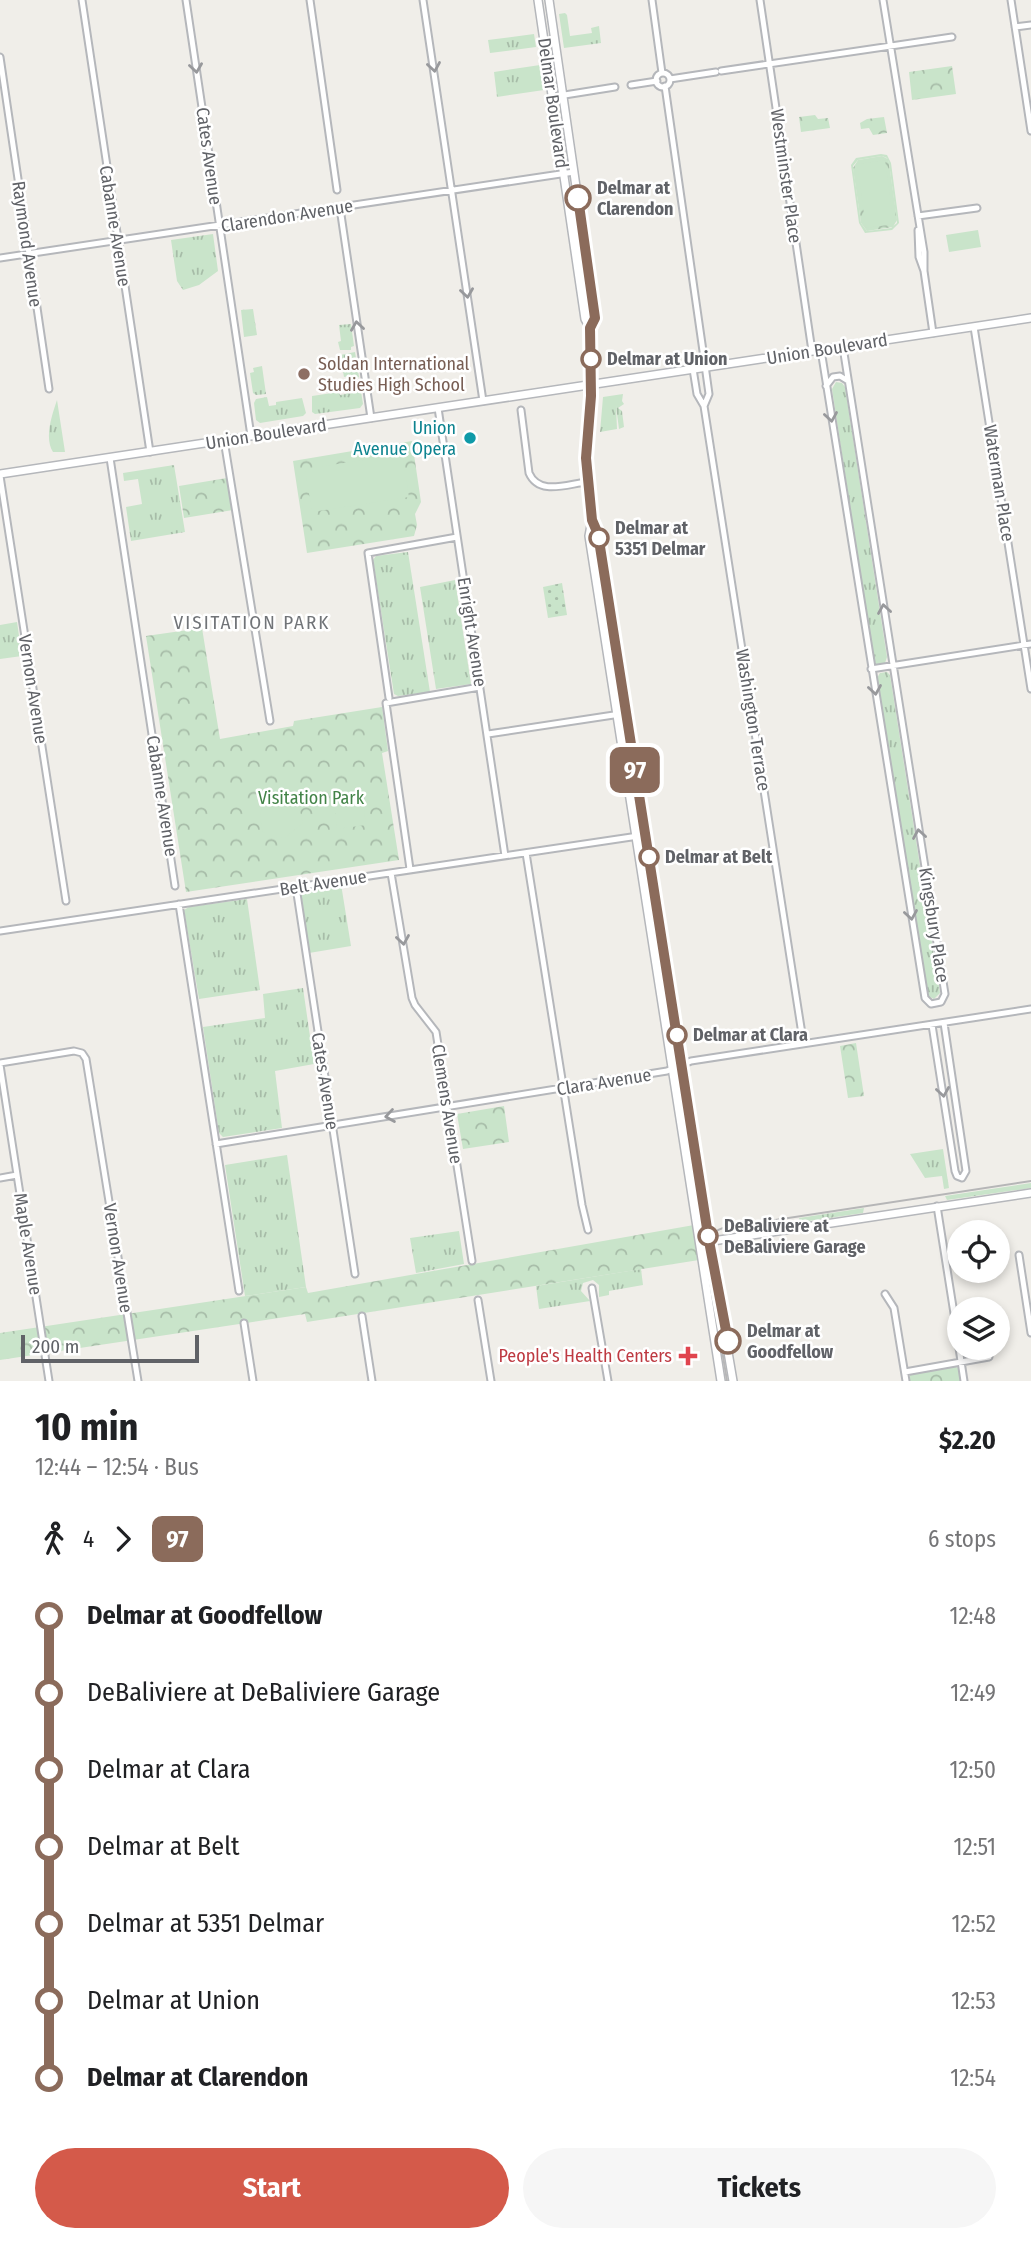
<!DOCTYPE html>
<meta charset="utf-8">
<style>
body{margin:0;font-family:"Fira Sans Condensed",sans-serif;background:#f6f6f6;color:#202124;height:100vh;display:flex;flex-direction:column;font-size:26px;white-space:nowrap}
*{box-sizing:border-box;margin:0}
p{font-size:23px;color:#757577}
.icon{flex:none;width:38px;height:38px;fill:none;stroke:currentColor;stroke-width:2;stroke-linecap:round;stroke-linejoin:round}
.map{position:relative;height:1381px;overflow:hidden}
.panel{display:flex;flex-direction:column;background:#fff;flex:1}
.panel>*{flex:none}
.badge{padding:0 14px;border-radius:10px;font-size:24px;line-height:46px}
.controls{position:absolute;left:947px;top:1220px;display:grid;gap:14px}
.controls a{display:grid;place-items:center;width:63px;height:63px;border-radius:50%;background:#fff;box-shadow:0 4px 10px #0003;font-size:35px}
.scale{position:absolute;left:21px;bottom:18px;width:178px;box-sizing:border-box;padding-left:7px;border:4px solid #606267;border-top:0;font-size:19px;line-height:24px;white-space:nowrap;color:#606267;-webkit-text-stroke:5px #fff;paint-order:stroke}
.map>.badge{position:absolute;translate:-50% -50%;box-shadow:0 0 0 4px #fff}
.legs{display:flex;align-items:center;gap:10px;height:77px;padding:0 35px;font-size:23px}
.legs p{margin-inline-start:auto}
.headline{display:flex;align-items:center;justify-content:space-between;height:119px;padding:0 35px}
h1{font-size:38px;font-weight:700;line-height:52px}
.action{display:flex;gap:14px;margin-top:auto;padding:14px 35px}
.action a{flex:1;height:80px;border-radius:42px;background:#d45a4a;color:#fff;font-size:28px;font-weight:700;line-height:80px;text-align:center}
.action a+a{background:#f6f6f6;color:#202124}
ul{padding:0 35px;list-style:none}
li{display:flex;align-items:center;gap:24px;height:77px;font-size:26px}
li i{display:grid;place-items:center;width:10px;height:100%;margin:0 9px;background:currentColor}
li i::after{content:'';width:18px;height:18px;margin:-9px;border:5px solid;border-radius:50%;background:#fff}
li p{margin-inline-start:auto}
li:first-child i{background:linear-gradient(#0000 50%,currentColor 0)}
li:last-child i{background:linear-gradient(currentColor 50%,#0000 0)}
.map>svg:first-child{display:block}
</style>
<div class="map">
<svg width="1031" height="1381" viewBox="0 0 1031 1381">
<defs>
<pattern id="grass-tufts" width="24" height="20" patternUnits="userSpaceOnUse" patternTransform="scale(1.75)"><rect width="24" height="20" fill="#c9e4ca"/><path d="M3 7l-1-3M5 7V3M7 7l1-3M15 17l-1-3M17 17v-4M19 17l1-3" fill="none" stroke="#a7bca8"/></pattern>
<pattern id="forest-crowns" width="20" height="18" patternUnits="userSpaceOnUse" patternTransform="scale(1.75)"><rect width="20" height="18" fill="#c9e4ca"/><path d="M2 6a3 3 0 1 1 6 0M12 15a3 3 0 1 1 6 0" fill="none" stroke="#a7bca8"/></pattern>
<pattern id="garden-dots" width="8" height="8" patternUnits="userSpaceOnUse" patternTransform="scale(1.75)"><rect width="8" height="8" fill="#c9e4ca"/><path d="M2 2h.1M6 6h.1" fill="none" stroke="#a7bca8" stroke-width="1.8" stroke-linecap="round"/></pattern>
</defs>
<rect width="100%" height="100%" fill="#f0eee9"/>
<path fill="url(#grass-tufts)" d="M565 13 567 15 570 36 592 33 591 28 599 26 601 43 564 48 559 14Z
M534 34 536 47 490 53 488 40Z
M540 65 544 90 497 97 494 72Z
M213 234 218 271 199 285 183 290 177 281 171 240Z
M253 309 257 335 244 337 241 310Z
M351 324 354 346 351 347V350H340L338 342 341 341 339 325Z
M355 352 359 377 350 381 349 376 344 377 340 355Z
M262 366 266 394 256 395 253 393 250 373 254 372 253 368Z
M836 382 842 383 845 387 887 657 885 663 876 664 873 657 832 389Z
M357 383 360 385 363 404 360 408 315 414 312 412V396L339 392 340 395 346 394 345 385Z
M623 394 622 401 624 404 618 408 622 411 624 427 619 429 616 406 617 429 600 432 603 397Z
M267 397 269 406 276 405V402L302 398 306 413 303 416 260 423 256 420 254 403 256 399Z
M57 400 65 452H53C44 438 52 415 57 400Z
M174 465 185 532 131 541 126 507 142 504 138 479 124 481 123 473Z
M408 552 430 692 398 696 394 694 373 560 376 556Z
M455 580 471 684 436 689 420 587Z
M17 622 22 656 0 659V625Z
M887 672 890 675 940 993 934 999 928 996 877 678 880 673Z
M341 884 351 946 309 953 301 892Z
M247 899 260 990 199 999 184 910 189 907Z
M303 988 314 1064 275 1071 282 1128 223 1137 219 1133 203 1027 265 1018 263 994Z
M943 1149 949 1188 944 1189 942 1176 925 1178 910 1154Z
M287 1155 306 1287 245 1296 225 1165Z
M1031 1183V1188L947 1200 945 1196Z
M864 1208 863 1213 802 1222 800 1221 799 1218Z
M459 1231 464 1264 416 1273 410 1238Z
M641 1269 643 1285 609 1291V1295L599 1297V1285L593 1280 583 1283 581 1291 590 1301 539 1309 536 1286Z"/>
<path fill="url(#forest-crowns)" d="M952 66 956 94 912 100 909 72Z
M815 115 818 119 828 118 830 128 801 132 799 117Z
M884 117 887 133 873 135 869 128 861 129 860 123 867 119Z
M882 156 888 159 889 163 897 220 893 227 867 231 861 223 853 168 858 160Z
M412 441 421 502 415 514 417 525 414 536 307 553 293 461Z
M227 478 233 510 184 518 179 486Z
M202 628 220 739 293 726 294 721 382 707 388 751 382 753 399 860 186 892 146 636Z
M856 1043 864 1096 848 1098 840 1046Z
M504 1106 509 1142 463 1149 457 1114Z
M694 1225 699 1260 307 1322 305 1314 0 1360V1333L306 1287 308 1293Z
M956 1367 959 1369 961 1381H909L910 1374Z"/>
<path fill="url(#garden-dots)" d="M562 583 567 615 548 618 543 587Z"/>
<path fill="#c9e4ca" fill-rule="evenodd" d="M881 154 887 155 891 163 899 223 892 230 865 233 859 223 851 165 856 158ZM882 156 887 158 889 163 897 223 891 228 867 231 861 223 853 166 858 160Z
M885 160 894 224 866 228 857 164Z
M978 230 981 247 949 252 946 235Z
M402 454 409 497 312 512 305 469Z
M283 793C299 796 299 809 303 823L285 838 273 837 263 832C257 812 261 798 283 793Z
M363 800 366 825 337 829 334 804Z"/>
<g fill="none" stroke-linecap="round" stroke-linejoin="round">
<g stroke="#b5b7bb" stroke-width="9">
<path id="minor" d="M82 0 150 452
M186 0 251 436
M310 0 337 190
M423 0 483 401
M652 0 662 73
M760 0 812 351
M883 0 924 252V271
M1011 0 1031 131
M1015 27 1031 25
M0 57 49 389
M721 71 952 37
M656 80a7 7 0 1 1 14 0a7 7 0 1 1-14 0Z
M670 79 716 72
M631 85 657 81
M665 86 704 358 709 394 704 406
M552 97 615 87
M340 208 371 418
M918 216 977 208
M918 230 919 257 924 271 933 333
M0 258 574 172
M974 327 1031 689
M821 350 925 998 931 1004 941 1002 945 994 843 347
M693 369 697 394 704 406 802 1034
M826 386 833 377 840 376 848 381
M438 408 505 856
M521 410 529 473C539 496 567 484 587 482
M224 440 270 721
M110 458 175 886
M0 476 66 901
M871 669 1031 644
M389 698 368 553 457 537
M488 734 627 713
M526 853 582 1205 588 1230
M410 869 386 703 480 687
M391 873 412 998 415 1005 436 1032 472 1261
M296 887 355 1274
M179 904 239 1291
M0 931 645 835
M932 1025 955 1171 957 1176 962 1178 966 1171 944 1023
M0 1063 74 1051 82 1053 86 1059 138 1381
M0 1065 49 1381
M216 1144 667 1071 691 1061 1031 1009
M0 1178 17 1175
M937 1206 959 1345
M1019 1255 1031 1333
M592 1288 608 1381
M885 1294 894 1308 906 1381
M478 1300 491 1381
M362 1316 372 1381
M244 1323 253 1381
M959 1348 964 1381
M905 1372 989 1357"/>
</g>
<g stroke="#b5b7bb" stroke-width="10">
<path id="secondary" d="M538 0 585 319 590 328
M549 0 595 318 590 328 591 384 586 440 587 482 592 520 589 536 721 1381
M0 474 1031 318
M592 521 599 534 707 1230 733 1381
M706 1242 1031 1193"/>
</g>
<use href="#minor" stroke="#fff" stroke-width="5"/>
<use href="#secondary" stroke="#fff" stroke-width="7"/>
<path stroke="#b6b6b7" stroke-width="2" d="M727 1381 706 1251C706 1239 711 1232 723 1228L1031 1181"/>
</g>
<defs><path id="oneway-chevron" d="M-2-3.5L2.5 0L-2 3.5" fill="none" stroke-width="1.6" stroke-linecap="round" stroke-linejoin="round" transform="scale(1.75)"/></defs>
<g stroke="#98999c">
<use href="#oneway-chevron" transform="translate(434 67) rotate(81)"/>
<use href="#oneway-chevron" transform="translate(196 68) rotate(82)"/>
<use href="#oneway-chevron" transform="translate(467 293) rotate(82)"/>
<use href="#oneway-chevron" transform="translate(357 326) rotate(-98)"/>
<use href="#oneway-chevron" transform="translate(831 417) rotate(81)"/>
<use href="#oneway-chevron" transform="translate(884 609) rotate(-99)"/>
<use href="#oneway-chevron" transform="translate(875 690) rotate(81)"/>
<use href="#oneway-chevron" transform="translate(919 834) rotate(-99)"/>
<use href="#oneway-chevron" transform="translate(911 915) rotate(81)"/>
<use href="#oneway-chevron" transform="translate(403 940) rotate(81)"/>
<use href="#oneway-chevron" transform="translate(943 1092) rotate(81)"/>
<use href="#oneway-chevron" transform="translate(390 1116) rotate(171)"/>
</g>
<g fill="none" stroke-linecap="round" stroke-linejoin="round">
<g stroke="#fff" stroke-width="16">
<path id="line-1" d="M578 198 595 318 590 328 591 396 586 458 592 520 598 534 709 1241 728 1341"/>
</g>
<use href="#line-1" stroke="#8b6b5b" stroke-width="10"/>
</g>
<g fill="#fff" stroke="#8b6b5b" stroke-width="3.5">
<circle cx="578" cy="198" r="12"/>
<circle cx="591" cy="359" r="9"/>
<circle cx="599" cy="538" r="9"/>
<circle cx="649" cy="857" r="9"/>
<circle cx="677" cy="1035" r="9"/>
<circle cx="708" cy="1236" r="9"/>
<circle cx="728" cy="1341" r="12"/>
</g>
<circle fill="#8d6e63" stroke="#fff" stroke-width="2.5" cx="304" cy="374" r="7"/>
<circle fill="#0f9aa8" stroke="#fff" stroke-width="2.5" cx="470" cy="438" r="7"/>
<path fill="#e0444e" stroke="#fff" stroke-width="2.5" d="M684.5 1345.5h7v7h7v7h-7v7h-7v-7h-7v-7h7z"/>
<g text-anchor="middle" stroke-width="5" stroke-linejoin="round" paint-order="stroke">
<g font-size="18" fill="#606267" stroke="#fff">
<text transform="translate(553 103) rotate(82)" y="6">Delmar Boulevard</text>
<text transform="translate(209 156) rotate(82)" y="6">Cates Avenue</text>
<text transform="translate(786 176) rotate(82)" y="6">Westminster Place</text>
<text transform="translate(287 216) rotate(-9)" y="6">Clarendon Avenue</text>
<text transform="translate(115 226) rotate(81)" y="6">Cabanne Avenue</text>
<text transform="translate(27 244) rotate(82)" y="6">Raymond Avenue</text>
<text transform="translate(827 349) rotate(-9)" y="6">Union Boulevard</text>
<text transform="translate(266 434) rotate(-9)" y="6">Union Boulevard</text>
<text transform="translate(999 483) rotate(81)" y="6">Waterman Place</text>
<text transform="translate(472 632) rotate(81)" y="6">Enright Avenue</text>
<text transform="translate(33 689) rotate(81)" y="6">Vernon Avenue</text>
<text transform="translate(753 720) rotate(81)" y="6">Washington Terrace</text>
<text transform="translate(162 796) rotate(81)" y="6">Cabanne Avenue</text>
<text transform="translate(323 883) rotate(-9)" y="6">Belt Avenue</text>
<text transform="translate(934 925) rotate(81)" y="6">Kingsbury Place</text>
<text transform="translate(325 1081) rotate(81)" y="6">Cates Avenue</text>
<text transform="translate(604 1082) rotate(-9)" y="6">Clara Avenue</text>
<text transform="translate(447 1104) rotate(81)" y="6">Clemens Avenue</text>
<text transform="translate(28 1244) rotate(81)" y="6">Maple Avenue</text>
<text transform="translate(118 1258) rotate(81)" y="6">Vernon Avenue</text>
</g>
<g font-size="18" font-weight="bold" fill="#606267" stroke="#fff" text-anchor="start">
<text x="597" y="194">Delmar at<tspan x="597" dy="21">Clarendon</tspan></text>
<text x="607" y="365">Delmar at Union</text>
<text x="615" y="534">Delmar at<tspan x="615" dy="21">5351 Delmar</tspan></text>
<text x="665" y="863">Delmar at Belt</text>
<text x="693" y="1041">Delmar at Clara</text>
<text x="724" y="1232">DeBaliviere at<tspan x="724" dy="21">DeBaliviere Garage</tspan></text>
<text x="747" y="1337">Delmar at<tspan x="747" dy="21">Goodfellow</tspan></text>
</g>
<g font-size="18" fill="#785e54" stroke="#fff" text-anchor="start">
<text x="318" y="370">Soldan International<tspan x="318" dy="21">Studies High School</tspan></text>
</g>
<g font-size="18" fill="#0d838f" stroke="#fff" text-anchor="end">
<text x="456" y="434">Union<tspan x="456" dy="21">Avenue Opera</tspan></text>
</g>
<g font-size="18" fill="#428347" stroke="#fff">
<text x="311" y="804">Visitation Park</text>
</g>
<g font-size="18" fill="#be3a42" stroke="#fff" text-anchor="end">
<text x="672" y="1362">People's Health Centers</text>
</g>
<g font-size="19" letter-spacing="2" fill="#717478" stroke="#fff">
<text x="252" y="629">VISITATION PARK</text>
</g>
</g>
</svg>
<div class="controls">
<a><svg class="icon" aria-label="locate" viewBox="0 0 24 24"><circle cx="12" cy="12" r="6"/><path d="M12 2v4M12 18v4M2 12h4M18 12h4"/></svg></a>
<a><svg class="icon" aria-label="layers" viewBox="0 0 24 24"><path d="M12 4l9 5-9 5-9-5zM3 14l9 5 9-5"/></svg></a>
</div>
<div class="scale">200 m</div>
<b class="badge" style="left:635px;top:770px;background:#8b6b5b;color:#fff">97</b>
</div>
<section class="panel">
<div class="headline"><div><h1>10 min</h1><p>12:44 – 12:54 · Bus</p></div><b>$2.20</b></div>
<div class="legs"><svg class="icon" aria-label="walk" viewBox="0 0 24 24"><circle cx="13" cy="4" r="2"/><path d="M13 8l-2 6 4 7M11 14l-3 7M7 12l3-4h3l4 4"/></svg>4<svg class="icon" aria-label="forward" viewBox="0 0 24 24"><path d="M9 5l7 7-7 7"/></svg><b class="badge" style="background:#8b6b5b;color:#fff">97</b><p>6 stops</p></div>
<ul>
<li><i style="color:#8b6b5b"></i><b>Delmar at Goodfellow</b><p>12:48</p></li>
<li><i style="color:#8b6b5b"></i><span>DeBaliviere at DeBaliviere Garage</span><p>12:49</p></li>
<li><i style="color:#8b6b5b"></i><span>Delmar at Clara</span><p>12:50</p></li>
<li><i style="color:#8b6b5b"></i><span>Delmar at Belt</span><p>12:51</p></li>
<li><i style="color:#8b6b5b"></i><span>Delmar at 5351 Delmar</span><p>12:52</p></li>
<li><i style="color:#8b6b5b"></i><span>Delmar at Union</span><p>12:53</p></li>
<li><i style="color:#8b6b5b"></i><b>Delmar at Clarendon</b><p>12:54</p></li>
</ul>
<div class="action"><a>Start</a><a>Tickets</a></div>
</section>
